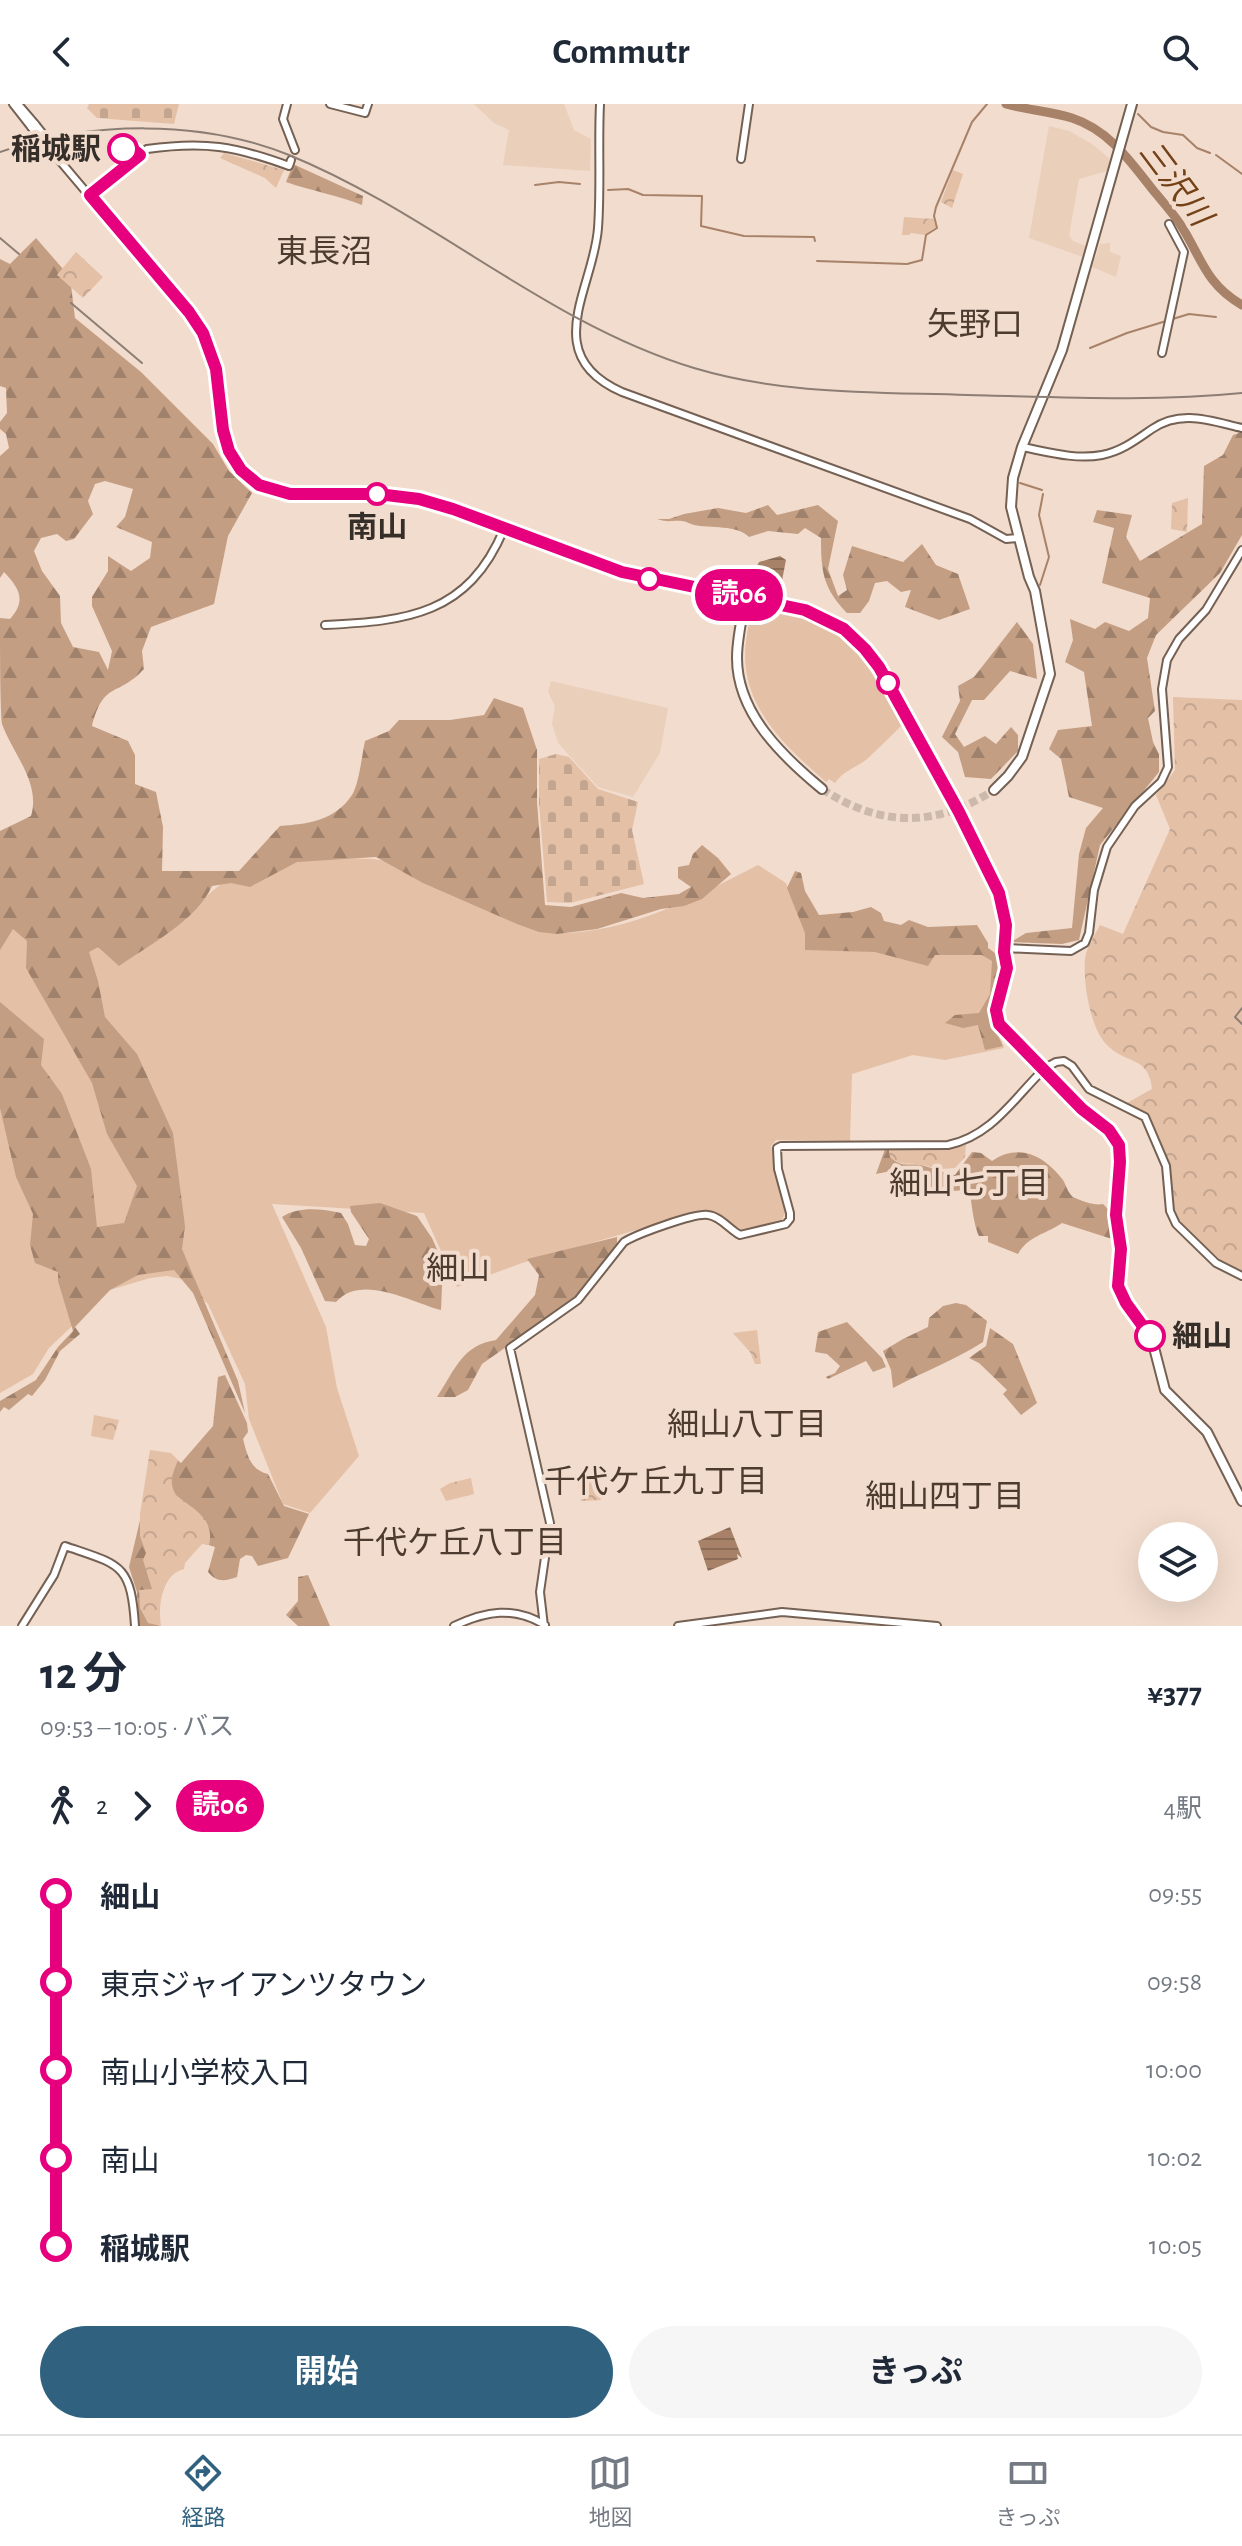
<!DOCTYPE html>
<html lang="ja">
<meta charset="utf-8">
<style>
body{margin:0;font-family:"Alegreya Sans","Noto Sans JP",sans-serif;background:#f6f6f7;color:#1f2937;height:100vh;display:flex;flex-direction:column;font-size:30px;white-space:nowrap}
*{box-sizing:border-box;margin:0}
p{font-size:26px;color:#747a83}
.icon{flex:none;width:44px;height:44px;fill:none;stroke:currentColor;stroke-width:2;stroke-linecap:round;stroke-linejoin:round}
.map{position:relative;height:1522px;overflow:hidden}
.side{display:flex;flex-direction:column;background:#fff;flex:1}
.side>*{flex:none}
.badge{padding:0 16px;border-radius:26px;font-size:28px;line-height:52px}
.fabs{position:absolute;left:1138px;top:1418px;display:grid;gap:16px}
.fabs a{display:grid;place-items:center;width:80px;height:80px;border-radius:50%;background:#fff;box-shadow:0 8px 32px #0002;font-size:40px}
.map>.badge{position:absolute;translate:-50% -50%;box-shadow:0 0 0 4px #fff}
.legs{display:flex;align-items:center;gap:12px;height:88px;padding:0 40px;font-size:26px}
.legs p{margin-inline-start:auto}
.overview{display:flex;align-items:center;justify-content:space-between;height:136px;padding:0 40px}
h1{font-size:44px;font-weight:700;line-height:60px}
.cta{display:flex;gap:16px;margin-top:auto;padding:16px 40px}
.cta a{flex:1;height:92px;border-radius:48px;background:#30617f;color:#fff;font-size:32px;font-weight:700;line-height:92px;text-align:center}
.cta a+a{background:#f6f6f7;color:#1f2937}
ul{padding:0 40px;list-style:none}
li{display:flex;align-items:center;gap:28px;height:88px;font-size:30px}
li i{display:grid;place-items:center;width:12px;height:100%;margin:0 10px;background:currentColor}
li i::after{content:'';width:20px;height:20px;margin:-10px;border:6px solid;border-radius:50%;background:#fff}
li p{margin-inline-start:auto}
li:first-child i{background:linear-gradient(#0000 50%,currentColor 0)}
li:last-child i{background:linear-gradient(currentColor 50%,#0000 0)}
header{display:flex;justify-content:space-between;align-items:center;height:104px;padding:0 40px;background:#fff;font-size:36px;font-weight:700}
.dock{display:flex;justify-content:space-around;align-items:center;height:112px;border-top:2px solid #e0e1e3;background:#fff;font-size:22px;color:#747a83}
.dock a{display:grid;justify-items:center;gap:4px}
.dock .on{color:#30617f}
.map>svg:first-child{display:block}
</style>
<header><svg class="icon" aria-label="back" viewBox="0 0 24 24"><path d="M15 5l-7 7 7 7"/></svg>Commutr<svg class="icon" aria-label="search" viewBox="0 0 24 24"><circle cx="10" cy="10" r="6"/><path d="M15 15l6 6"/></svg></header>
<div class="map">
<svg width="1242" height="1522" viewBox="0 0 1242 1522">
<defs>
<pattern id="forest-firs" width="22" height="20" patternUnits="userSpaceOnUse" patternTransform="scale(2)"><rect width="22" height="20" fill="#c49e83"/><path d="M5 1l3.5 6h-7zM16 11l3.5 6h-7z" fill="#a0816b"/></pattern>
<pattern id="cemetery-stones" width="16" height="16" patternUnits="userSpaceOnUse" patternTransform="scale(2)"><rect width="16" height="16" fill="#e4c0a6"/><path d="M2 7V4a2 2 0 0 1 4 0v3zM10 15v-3a2 2 0 0 1 4 0v3z" fill="#c4a58f"/></pattern>
<pattern id="park-crowns" width="20" height="18" patternUnits="userSpaceOnUse" patternTransform="scale(2)"><rect width="20" height="18" fill="#e4c0a6"/><path d="M2 6a3 3 0 1 1 6 0M12 15a3 3 0 1 1 6 0" fill="none" stroke="#c4a58f"/></pattern>
<pattern id="water-rules" width="6" height="5" patternUnits="userSpaceOnUse" patternTransform="scale(2)"><rect width="6" height="5" fill="#a78268"/><path d="M0 2.5h6" fill="none" stroke="#896b56"/></pattern>
</defs>
<rect width="100%" height="100%" fill="#f2dccd"/>
<path fill="#eacfbb" d="M474 0H564L574 26 591 35 590 67 503 61 509 26 494 19Z
M1049 22 1069 27 1092 40 1110 55 1107 67 1079 75 1069 132 1073 137 1086 142 1083 153 1029 134Z
M1110 139V148L1121 152 1116 173 1092 163 1100 140Z
M713 493 734 498 737 501 734 521 708 516Z
M551 577 668 604 660 649 633 693 598 683 558 639 552 620 555 602 548 588Z"/>
<path fill="#e4c0a6" d="M757 503C771 506 786 508 800 512 855 526 876 576 902 621 891 632 879 644 867 655 856 664 844 666 835 679L829 675 826 678C781 639 735 596 747 531 749 520 749 511 757 503Z
M337 754 374 755 397 759 550 829C624 832 694 794 758 761L786 779 811 842 882 841 994 852V919L1004 944 945 956 913 951 852 970 850 1037 776 1036 771 1042 785 1109 781 1118 745 1127 736 1125 718 1110 706 1108 688 1111 522 1159 457 1183 424 1109 272 1100 326 1223 337 1284 359 1352 310 1409 283 1400 249 1315 245 1280 208 1200 181 1175 167 1172 150 1174 110 1186 49 1244 33 1270 0 1289V810L186 809 227 775 283 756Z"/>
<path fill="url(#forest-firs)" fill-rule="evenodd" d="M293 60 363 92 362 101C337 91 312 87 286 78Z
M36 134 70 173 75 214 141 268 213 340 229 367 252 389 228 432 214 500 151 523 142 547 144 565C117 594 104 576 92 622L128 637 135 651V680L156 688 163 723 162 767H239L280 722C307 720 335 717 352 691 359 680 362 651 365 637L389 627 399 616H450L484 611 494 594 523 604 537 646V698L545 801 571 803 621 789 643 794 679 790 691 783 678 774V763L689 761 693 750 702 741 718 754 731 770 702 795 684 802 661 805 597 825 557 830 539 828 517 820 423 779 376 753 297 758 250 783 231 779 212 782C197 816 149 841 119 862L98 843 89 848 98 877 105 913 137 950 173 1029 185 1122 182 1145 238 1277 245 1309 193 1189 174 1166 138 1171 110 1186 75 1223 80 1230 60 1247 45 1276 32 1292 28 1290 9 1306 4 1303 0 1308V1297L36 1276 58 1243 73 1227 58 1177V1168L35 1159 30 1141 33 1110 16 1073 0 1004V898L44 935 41 961 62 990 91 1065 97 1123 124 1119 137 1082 107 1030 92 979 26 864 27 837 13 825 0 846V727L31 712C41 679 13 650 2 620 0 603 0 536 0 514L10 515C27 496 19 484 4 468L0 474V352L9 344 6 330 0 325V318L7 309 6 284 0 282V155L10 160ZM105 377 133 385 125 413 116 423 152 438 150 454 131 467 108 452V467L92 493V502L112 547 108 566 99 548 73 543 61 519 60 492 42 467 34 447 41 434 57 430 66 437 74 435 93 410 88 397 95 380Z
M1242 328V431L1220 469 1156 531 1147 554 1155 607 1148 614 1153 638 1159 650V668L1100 741 1079 836 1062 840 1011 838 1026 829 1072 824 1079 750 1086 724 1103 704 1069 693 1061 655 1049 645 1058 626 1092 622 1084 568 1065 558 1073 536 1070 515 1095 525 1105 518 1129 527 1148 514 1150 494 1102 479 1114 424 1093 418 1097 406 1132 411 1126 433 1140 457 1202 420 1204 362 1223 351 1233 331Z
M768 401 777 411 818 401 838 417 828 465 838 492 847 486 843 471 852 442 903 458 922 440 936 461 958 470 970 505 939 516 905 503 911 486 901 488 887 477 875 479 869 497 860 509H847C823 484 821 468 821 434L805 424 798 430 768 427 749 433C739 421 709 424 694 421 690 420 686 417 682 417 671 416 669 419 657 415H669L684 410 718 404 746 409Z
M1017 518 1033 540 1037 575 1010 567 984 596H972L955 630 964 643 985 632 996 640 1011 623 1018 631V647L991 675 965 673 958 648 942 633 960 597 958 582 974 573Z
M795 767 801 769 805 787 819 811 853 808 871 803 881 809 884 817 901 821 909 816 928 823 977 821 988 839V844C1014 859 993 888 992 911 991 921 999 933 1003 942L985 946 978 921 963 924 945 919 955 911 979 909 990 890 992 857 982 851H935L928 862 875 848 805 846V829L787 784Z
M885 1045H889L890 1053C902 1064 908 1059 921 1061 933 1064 943 1069 955 1071L972 1048 981 1049 992 1057C1019 1038 1045 1052 1063 1076 1066 1081 1068 1089 1073 1093 1081 1097 1095 1102 1103 1100 1113 1108 1114 1123 1112 1135L1062 1119C1046 1130 1028 1132 1018 1150L988 1138V1132H979C974 1122 971 1098 970 1086L930 1088 897 1080 899 1067 896 1066 876 1070Z
M380 1099 417 1112 432 1134 443 1159 441 1206C411 1198 361 1169 336 1198L325 1197 301 1144 282 1113C299 1102 321 1105 341 1109L348 1120 355 1141 366 1142 369 1135 351 1108 350 1102Z
M617 1133V1141L576 1194 482 1260 468 1286 455 1293H437C455 1266 462 1241 496 1236L535 1191 539 1171 527 1155Z
M956 1199 966 1201 987 1217 983 1238C955 1256 923 1268 893 1284L891 1266 883 1247 903 1235 928 1223 929 1214 943 1202Z
M847 1218 882 1254 886 1263 873 1268 866 1257 828 1275 826 1273 835 1269 840 1262 827 1250 815 1248 818 1228Z
M990 1224 1013 1240 1037 1299 1021 1311 1003 1290 1007 1286 979 1259 969 1254 986 1242Z
M225 1271 247 1319 248 1328 243 1335C247 1350 250 1366 268 1370L284 1402 309 1410 288 1454 258 1462 252 1452 246 1451 240 1455 237 1473C225 1477 217 1479 208 1468L215 1443 202 1439C171 1470 158 1476 159 1522H139L137 1488 129 1463 141 1412 170 1350 181 1359 213 1322 218 1273Z
M308 1471 330 1522H298L286 1511 298 1497V1473Z"/>
<path fill="url(#cemetery-stones)" d="M89 0H179L174 20 97 14 87 4Z
M556 650 569 653 598 685 638 698 632 726 644 780 570 799 547 798 539 699V655Z"/>
<path fill="url(#park-crowns)" d="M224 49 284 66 276 84 265 74 220 54Z
M953 66 963 70 952 104 941 98Z
M904 113 933 115 936 123 925 131 911 129 909 131H902Z
M76 148 103 173 83 194 57 171Z
M1188 394 1187 428 1171 425 1172 399Z
M1173 593 1242 596V1169L1226 1161 1178 1117 1173 1109 1150 1014 1127 999 1152 985C1149 951 1125 961 1106 940 1090 923 1083 878 1085 855 1086 844 1095 831 1100 821L1123 830 1170 725 1156 691 1175 666Z
M966 1041 965 1053 955 1064C939 1066 937 1064 922 1061 910 1058 902 1063 890 1053V1046L951 1045Z
M757 1226 761 1260H755L750 1248 733 1229Z
M94 1311 119 1316 113 1336 91 1332Z
M150 1346 171 1349 178 1356C173 1369 168 1378 176 1391 194 1406 215 1414 209 1441L202 1440 185 1459 184 1465C161 1471 158 1502 161 1522L148 1519 140 1504 139 1486 152 1485 143 1456 146 1449 140 1432V1410Z
M596 1371 601 1396 581 1397 577 1375Z
M471 1374 474 1390 446 1397 440 1385 450 1379Z"/>
<path fill="url(#water-rules)" d="M780 452 786 456 779 492 751 485 754 468 759 458Z
M730 1423 742 1454 737 1450 738 1455 708 1467 698 1437Z"/>
<g fill="none" stroke-linecap="round" stroke-linejoin="round">
<path stroke="#a78268" stroke-width="2" d="M1138 10 1151 23 1163 28 1183 31 1197 44 1210 49
M1216 51 1242 70
M535 81 559 78 580 80
M608 86 628 85 643 91 702 92 701 122 744 132 814 133 815 137
M817 157 907 160 922 156 926 131 937 124 934 112 936 103 972 18 987 0
M1090 244 1127 229 1189 210 1216 213
M1020 379 1042 386
M1040 481 1049 453 1039 411 1043 390"/>
<path stroke="#a78268" stroke-width="9" d="M1006 0C1027 6 1050 7 1072 14 1109 26 1130 57 1153 86 1162 97 1172 108 1180 120 1201 152 1205 180 1242 201"/>
<path stroke="#ccb9ac" stroke-width="8" stroke-dasharray="8 4" stroke-linecap="butt" d="M822 685C880 723 935 724 994 686"/>
<g stroke="#746154" stroke-width="10">
<path id="minor" d="M13 0 31 23
M18 0 36 21
M287 0 283 15 295 46
M330 0 365 9 368 0
M600 0C598 41 601 83 598 124 594 184 538 251 622 288L970 415 1006 435 1019 434
M49 44 196 218 214 256 229 347 241 366 259 381 290 390H378L419 395 453 405 622 468 746 493
M741 55 749 0
M90 91 147 45C204 37 235 42 289 62L291 56
M1162 249 1184 148 1169 120
M1022 343C1048 348 1076 356 1102 351 1122 347 1136 336 1152 325 1181 305 1211 317 1242 324
M325 521C407 517 468 511 504 425
M1004 844 1071 847 1085 839 1089 829 1094 786 1107 743 1135 702 1161 678 1168 663 1162 585 1167 556 1179 535 1206 506 1242 446
M22 1522 54 1471 65 1442C120 1461 131 1459 135 1522
M454 1522C486 1507 513 1502 545 1521
M544 1522 540 1488 550 1419 510 1244 578 1196 624 1138C637 1130 694 1109 708 1111 720 1112 730 1126 740 1131L786 1120 790 1115V1109L778 1065 777 1044 781 1042 948 1041C992 1032 1014 994 1045 964L1056 958 1064 957 1072 962 1089 985 1145 1013 1166 1062 1170 1107 1176 1120 1216 1159 1242 1172
M678 1522 782 1508 937 1522"/>
</g>
<g stroke="#746154" stroke-width="12">
<path id="major" d="M822 685C782 652 737 609 737 554 737 534 742 513 746 493L805 506 832 518 855 535 879 563 959 708 999 789 1006 821 1004 848 1007 864 996 906 999 920 1080 1002 1109 1026 1119 1041 1120 1058 1116 1111 1121 1145 1118 1182 1121 1189 1151 1232 1165 1286 1207 1328 1242 1397
M994 686 1008 672 1022 653 1050 570 1035 487 1029 473 1011 403 1013 374 1022 343 1062 246 1132 0"/>
</g>
<use href="#minor" stroke="#fff" stroke-width="6"/>
<use href="#major" stroke="#fff" stroke-width="8"/>
<path stroke="#8c7e74" stroke-width="2" d="M0 48C90 17 200 15 289 51 431 109 546 219 694 264 784 291 875 288 967 291 1059 293 1151 298 1242 289
M0 134 19 150
M71 199 142 259
M1242 904 1235 913 1242 920"/>
<g stroke="#746154" stroke-width="10" stroke-linecap="butt">
<path id="minor-bridge" d="M36 21 52 41
M31 23 49 44"/>
</g>
<use href="#minor-bridge" stroke="#fff" stroke-width="6"/>
</g>
<g fill="none" stroke-linecap="round" stroke-linejoin="round">
<g stroke="#fff" stroke-width="18">
<path id="line-1" d="M123 45 134 46 140 51 90 91 189 208 203 229 216 265 223 326 229 347 241 366 259 381 290 390H378L419 395 453 405 622 468 805 506 844 525 865 545 879 563 959 708 999 789 1006 821 1004 848 1007 864 996 906 999 920 1082 1005 1109 1026 1119 1041 1120 1058 1116 1111 1121 1145 1118 1182 1126 1199 1150 1232"/>
</g>
<use href="#line-1" stroke="#e6007e" stroke-width="12"/>
</g>
<g fill="#fff" stroke="#e6007e" stroke-width="4">
<circle cx="123" cy="45" r="14"/>
<circle cx="377" cy="390" r="10"/>
<circle cx="649" cy="475" r="10"/>
<circle cx="888" cy="579" r="10"/>
<circle cx="1150" cy="1232" r="14"/>
</g>
<g text-anchor="middle" stroke-width="8" stroke-linejoin="round" paint-order="stroke">
<g font-size="30" font-weight="bold" fill="#362e28" stroke="#f2dccd" text-anchor="end">
<text x="101" y="55">稲城駅</text>
<text x="377" y="433" text-anchor="middle">南山</text>
<text x="1172" y="1242" text-anchor="start">細山</text>
</g>
<g font-size="32" font-style="italic" fill="#744217" stroke="#f2dccd">
<text transform="translate(1176 79) rotate(53)" y="11">三沢川</text>
</g>
<g font-size="32" fill="#4c3b2e" stroke="#f2dccd">
<text x="324" y="158">東長沼</text>
<text x="975" y="231">矢野口</text>
<text x="969" y="1090">細山七丁目</text>
<text x="458" y="1175">細山</text>
<text x="747" y="1331">細山八丁目</text>
<text x="656" y="1388">千代ケ丘九丁目</text>
<text x="945" y="1403">細山四丁目</text>
<text x="455" y="1449">千代ケ丘八丁目</text>
</g>
</g>
</svg>
<div class="fabs">
<a><svg class="icon" aria-label="layers" viewBox="0 0 24 24"><path d="M12 4l9 5-9 5-9-5zM3 14l9 5 9-5"/></svg></a>
</div>
<b class="badge" style="left:739px;top:491px;background:#e6007e;color:#fff">読06</b>
</div>
<section class="side">
<div class="overview"><div><h1>12 分</h1><p>09:53 – 10:05 · バス</p></div><b>¥377</b></div>
<div class="legs"><svg class="icon" aria-label="walk" viewBox="0 0 24 24"><circle cx="13" cy="4" r="2"/><path d="M13 8l-2 6 4 7M11 14l-3 7M7 12l3-4h3l4 4"/></svg>2<svg class="icon" aria-label="forward" viewBox="0 0 24 24"><path d="M9 5l7 7-7 7"/></svg><b class="badge" style="background:#e6007e;color:#fff">読06</b><p>4駅</p></div>
<ul>
<li><i style="color:#e6007e"></i><b>細山</b><p>09:55</p></li>
<li><i style="color:#e6007e"></i><span>東京ジャイアンツタウン</span><p>09:58</p></li>
<li><i style="color:#e6007e"></i><span>南山小学校入口</span><p>10:00</p></li>
<li><i style="color:#e6007e"></i><span>南山</span><p>10:02</p></li>
<li><i style="color:#e6007e"></i><b>稲城駅</b><p>10:05</p></li>
</ul>
<div class="cta"><a>開始</a><a>きっぷ</a></div>
</section>
<nav class="dock">
<a class="on"><svg class="icon" aria-label="directions" viewBox="0 0 24 24"><path d="M12 3l9 9-9 9-9-9zM9 14v-3h6M13 9l2 2-2 2"/></svg>経路</a>
<a><svg class="icon" aria-label="map" viewBox="0 0 24 24"><path d="M3 6l6-2 6 2 6-2v14l-6 2-6-2-6 2zM9 4v14M15 6v14"/></svg>地図</a>
<a><svg class="icon" aria-label="tickets" viewBox="0 0 24 24"><path d="M3 7h18v10H3zM15 7v10"/></svg>きっぷ</a>
</nav>
